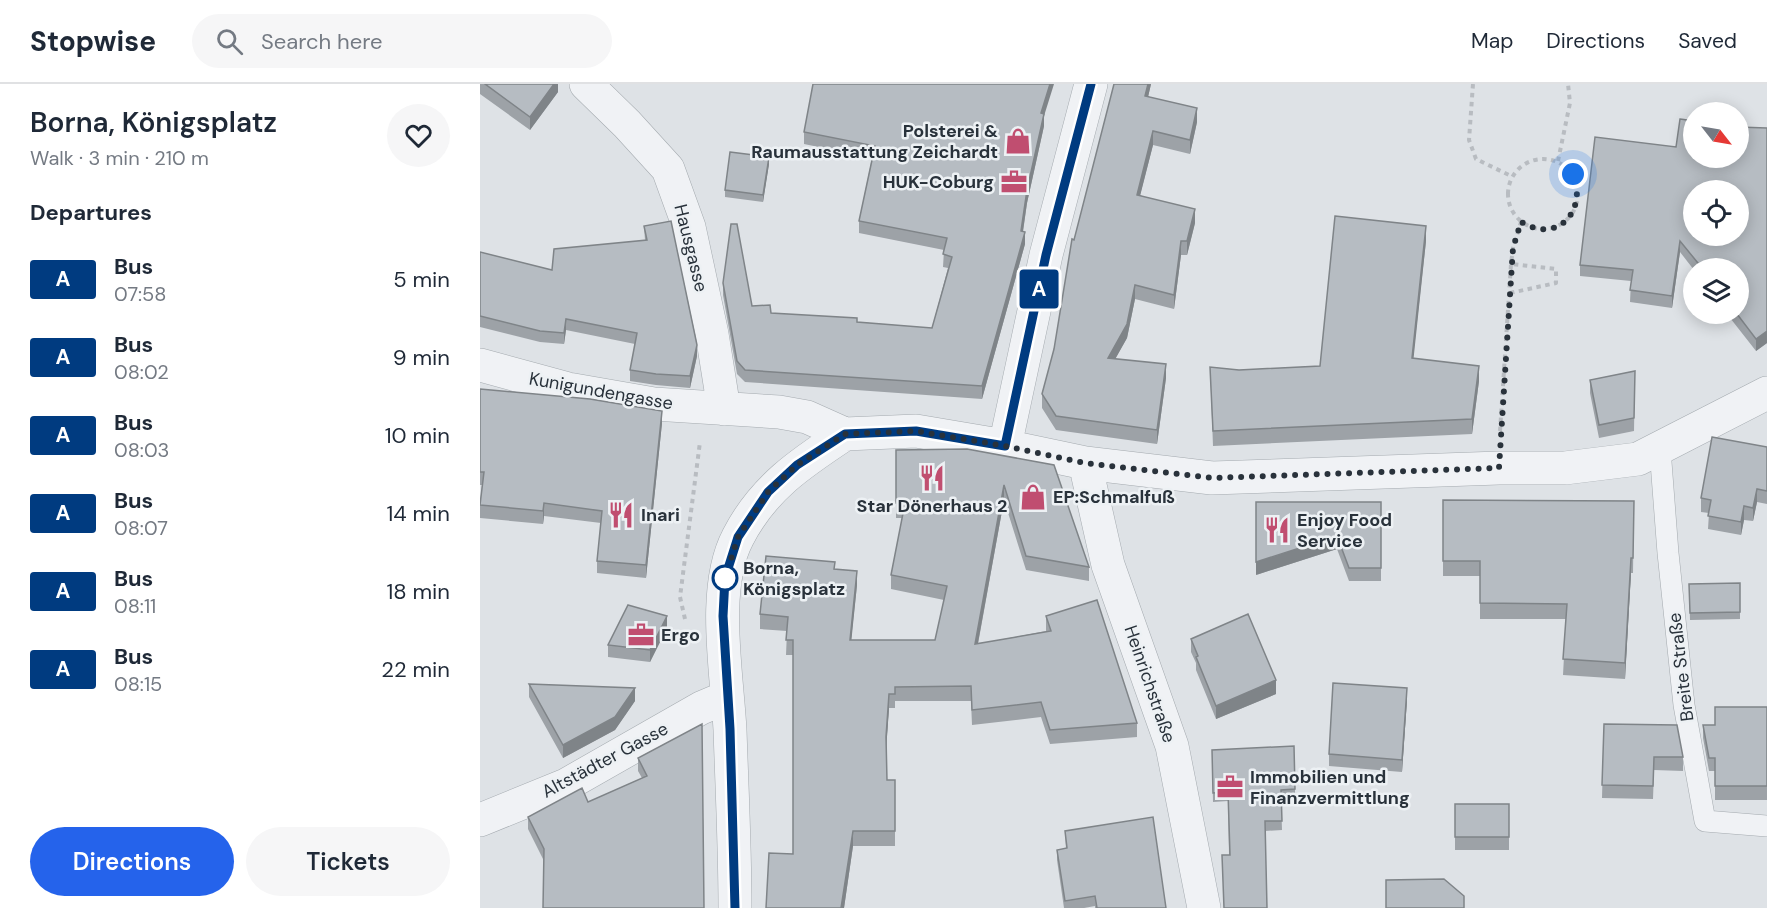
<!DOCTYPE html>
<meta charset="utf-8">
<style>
body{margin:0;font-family:"DM Sans",sans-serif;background:#f6f6f7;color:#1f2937;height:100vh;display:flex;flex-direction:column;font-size:22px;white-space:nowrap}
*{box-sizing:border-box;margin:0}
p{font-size:20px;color:#747a83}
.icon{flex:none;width:33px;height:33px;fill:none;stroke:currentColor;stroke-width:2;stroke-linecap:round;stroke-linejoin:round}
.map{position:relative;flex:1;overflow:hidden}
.details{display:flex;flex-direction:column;background:#fff;width:480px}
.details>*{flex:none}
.badge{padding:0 12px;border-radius:4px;font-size:21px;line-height:39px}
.needle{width:39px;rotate:121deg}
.controls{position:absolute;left:1203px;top:18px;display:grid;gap:12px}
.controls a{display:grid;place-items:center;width:66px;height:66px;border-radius:50%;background:#fff;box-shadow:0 3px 15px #0003;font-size:30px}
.you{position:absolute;width:30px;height:30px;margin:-15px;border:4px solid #fff;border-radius:50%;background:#1a73e8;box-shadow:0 0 0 9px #1a73e833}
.map>.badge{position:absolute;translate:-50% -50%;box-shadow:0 0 0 3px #fff}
h2{padding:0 30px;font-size:22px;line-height:54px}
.round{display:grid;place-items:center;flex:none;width:63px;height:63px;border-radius:32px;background:#f6f6f7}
.headline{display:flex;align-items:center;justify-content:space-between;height:102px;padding:0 30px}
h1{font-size:28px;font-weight:600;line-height:45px}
.cta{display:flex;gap:12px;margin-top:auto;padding:12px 30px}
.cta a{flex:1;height:69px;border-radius:36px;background:#2563eb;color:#fff;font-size:24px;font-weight:600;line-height:69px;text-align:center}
.cta a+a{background:#f6f6f7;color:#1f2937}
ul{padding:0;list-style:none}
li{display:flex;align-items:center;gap:18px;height:78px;padding:0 30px}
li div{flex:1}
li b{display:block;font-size:22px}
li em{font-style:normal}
li .badge{min-width:66px;font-weight:700;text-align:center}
header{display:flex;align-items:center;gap:36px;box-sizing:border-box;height:84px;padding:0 30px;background:#fff;border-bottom:2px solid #e0e1e3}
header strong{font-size:28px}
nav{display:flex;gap:33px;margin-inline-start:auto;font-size:21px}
.search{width:420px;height:54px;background:#f6f6f7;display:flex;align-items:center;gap:15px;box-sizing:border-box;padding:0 21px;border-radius:33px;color:#747a83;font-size:22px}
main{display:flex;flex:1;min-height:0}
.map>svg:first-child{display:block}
</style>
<header>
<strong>Stopwise</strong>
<div class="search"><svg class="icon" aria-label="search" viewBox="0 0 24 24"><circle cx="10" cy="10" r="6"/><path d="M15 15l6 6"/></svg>Search here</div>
<nav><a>Map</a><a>Directions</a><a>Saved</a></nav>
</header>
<main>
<section class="details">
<div class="headline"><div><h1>Borna, Königsplatz</h1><p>Walk · 3 min · 210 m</p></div><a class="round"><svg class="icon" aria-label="heart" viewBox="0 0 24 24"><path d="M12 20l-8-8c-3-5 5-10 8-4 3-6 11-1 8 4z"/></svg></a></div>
<h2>Departures</h2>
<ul>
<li><span class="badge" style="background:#003b80;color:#fff">A</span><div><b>Bus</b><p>07:58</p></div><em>5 min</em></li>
<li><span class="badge" style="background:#003b80;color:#fff">A</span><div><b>Bus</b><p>08:02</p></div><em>9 min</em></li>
<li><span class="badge" style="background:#003b80;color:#fff">A</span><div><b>Bus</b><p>08:03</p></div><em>10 min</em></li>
<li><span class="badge" style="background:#003b80;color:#fff">A</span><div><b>Bus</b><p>08:07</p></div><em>14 min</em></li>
<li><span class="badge" style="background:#003b80;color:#fff">A</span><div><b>Bus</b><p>08:11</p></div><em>18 min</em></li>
<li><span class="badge" style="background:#003b80;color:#fff">A</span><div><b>Bus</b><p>08:15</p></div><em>22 min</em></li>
</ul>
<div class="cta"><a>Directions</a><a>Tickets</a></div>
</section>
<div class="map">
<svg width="1287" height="824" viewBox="0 0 1287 824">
<rect width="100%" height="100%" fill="#dee2e6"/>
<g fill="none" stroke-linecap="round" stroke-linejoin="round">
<g stroke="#a4aaaf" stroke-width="22">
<path id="service" d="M1180 365 1188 469 1204 621 1225 737 1287 742"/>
</g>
<g stroke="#a4aaaf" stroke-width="34">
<path id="minor" d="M106 0 147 40 188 85 209 143 232 250 244 325
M0 281 88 305 174 320 299 328 327 333 365 350 436 347 525 362 605 379 732 394 1019 384H1085L1158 375 1287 309
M525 362 566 171 611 0
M605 379 628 481 692 662 724 824
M0 736 86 701 221 624 247 613
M255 824C255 765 252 705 250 646 247 589 231 504 258 453 283 404 321 379 365 350"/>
</g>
<path stroke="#b8bcc1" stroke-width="4" stroke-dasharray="4.5 4.5" stroke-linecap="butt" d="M993 0 989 56 996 75 1031 92
M1028 110a35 35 0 1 1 70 0a35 35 0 1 1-70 0Z
M1078 77 1090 19 1088 0
M1030 209 1076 199V185L1031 180
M1020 347 1031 180 1033 164 1041 138
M205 535 200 513 220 358"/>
<use href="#service" stroke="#f0f2f5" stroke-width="21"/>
<use href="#minor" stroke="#f0f2f5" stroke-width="33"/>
</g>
<path fill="#9da2a7" d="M0 0H78V8L50 46 0 10Z
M634 0H671L668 13 717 38 710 70 673 61 660 111 715 139 707 171H701L694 225 655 215 647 254 635 275 686 294 677 360 576 346 562 324V310L574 265 594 156Z
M564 32V42L547 119 543 148 545 160 502 315 265 298 257 290 243 211V199L272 222 291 229 377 238 452 244 468 184 463 183 464 166 379 149V137L392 74 324 60V48Z
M1287 44V259L1276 267 1247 230H1258V184H1214V186L1200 168 1192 224 1150 218 1151 197 1100 192V181L1214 74Z
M289 80 283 118 245 113V106Z
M164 142 217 272 210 304 176 301 150 297V286L155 260 86 246 84 260 60 258 0 243V168L72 186 165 156Z
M946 157 933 274 999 297 992 350 733 362 730 283 759 286 840 282Z
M1155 287 1154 347 1119 354 1110 309V296Z
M0 305 182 339 166 494 117 489V477L121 439 64 432 63 440 0 434V420L2 401H0Z
M1287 363V420L1277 418 1273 437 1264 436 1261 451 1228 445 1229 429 1221 428V414Z
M487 365 609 483V497L546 486 524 416 498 560 566 547V532L657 639V653L570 660 561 633 492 641 491 617H415V624H409L406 666 407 696H415V762H373L364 824H286L313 770V571H306L307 547 280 545V530L355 485 377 501 371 556H455L464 516 411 505V491L422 434H416V366Z
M963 416 1154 417 1153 489H1151L1145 595 1083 591 1086 535H1000V492H963Z
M901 418V497H869L857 465 776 491Z
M1260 499V535L1210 536 1209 500Z
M187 544 170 578 128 573V561Z
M711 555 796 610 736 635 716 586V579L711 568Z
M49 600 155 617 135 646 83 674 49 613Z
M927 616 922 688 849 682V670Z
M1287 623V716H1235V687H1229L1223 654V641H1235Z
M222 640 224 824 64 777 48 745V733L108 718 162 694 158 687V674Z
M1124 640 1203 673V687L1174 686 1173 715 1122 714Z
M732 666 815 705V714L801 715 802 746 785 747 787 824 749 771 748 717 733 718Z
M975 720H1029V766H975Z
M585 747 686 824H615V822L604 824H584L577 776V766L586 765Z"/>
<path fill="#7f8488" d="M74 0H78V8L50 46V33Z
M570 0H574L564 32V42L547 119 541 160V147L547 106 561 29Z
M668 0H671L665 26V12Z
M717 24V38L710 70V56Z
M673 47V61L657 124V111Z
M289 73V80L283 118V111Z
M715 125V139L707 171V157Z
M946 142V157L932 289V274Z
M545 148V160L502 315V302Z
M701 157V171L694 225V211Z
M1200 157V168L1192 224V212Z
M655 201V215L647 254 628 288V274Z
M86 235V246L84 260V249Z
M1287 247V259L1276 267V255Z
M217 261V272L210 304V292Z
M686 280V294L677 360V346Z
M999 282V297L992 350V335Z
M182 327V339L166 494V481Z
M524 401V416L495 575V560Z
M1277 405V418L1273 437V424Z
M64 419V432L63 440V427Z
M1264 422V436L1261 451V438Z
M857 452V465L776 491V478Z
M1151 474V489L1145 595V579Z
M377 487V501L370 570V556Z
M187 532V544L170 578V566Z
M796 596V610L736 635V622Z
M155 604V617L135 646 83 674V661Z
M927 604V616L922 688V676Z
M409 610V624L406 667V653Z
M373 747V762L364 824H361Z"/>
<path fill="#b6bcc2" stroke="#7f8488" stroke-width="1.5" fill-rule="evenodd" d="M5 0H74L50 33Z
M333 0H570L561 29 564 30 547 106 541 147 545 148 502 302 265 286 257 277 243 199 251 140H257L272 222 290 221 291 229 377 234V238L452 244 472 173 463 170 467 154 379 137 395 62 324 48Z
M634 0H668L665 12 717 24 710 56 673 47 657 111 715 125 707 157H701L694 211 655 201 647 240 628 274 686 280 677 346 576 332 562 310 574 265 592 155 594 156Z
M1200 35 1214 37V74H1258V43L1287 44V247L1276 255 1257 230H1258V184H1222L1200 157 1192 212 1150 206 1153 186 1100 181 1115 53 1196 63ZM1214 106H1258V152H1214Z
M250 68 289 73 283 111 245 106Z
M855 132 946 142 932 274 999 282 992 335 733 347 730 283 759 286 840 282Z
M191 137 217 261 210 292 176 290 150 286 157 249 86 235 84 249 60 247 0 232V168L72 186 74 165 167 156 164 142Z
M1155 287 1154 334 1119 341 1110 296Z
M0 305 110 315 182 327 166 481 117 477 122 427 64 419 63 427 0 421 4 388H0Z
M1232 353 1287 363V407L1277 405 1273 424 1264 422 1261 438 1228 432 1231 416 1221 414Z
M487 365 574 381 609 483 546 472 524 401 495 560 571 547 566 532 617 516 657 639 570 646 561 618 492 626 491 602 415 603V610H409L406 653 407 696H415V747H373L361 824H286L289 769 313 770V556H306L308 533 280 530 286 472 355 478 354 485 377 487 370 556H455L467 502 411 491 425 419H416V366Z
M963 416 1154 417 1153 474H1151L1145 579 1083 575 1087 520 1000 519V477H963Z
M776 418H901V484H869L857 452 776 478Z
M1260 499V528L1210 529 1209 500Z
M148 521 187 532 170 566 128 561Z
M768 530 796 596 736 622 716 573 718 572 711 555Z
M853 599 927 604 922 676 849 670Z
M49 600 155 604 135 633 83 661Z
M1235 623H1287V702H1235V674H1229L1223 641H1235Z
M222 640 224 824H63L64 765 48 733 102 704 108 718 167 692 158 674Z
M1124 640 1197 641 1203 673H1174L1173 702 1122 701Z
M814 662 815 705 801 706 802 737H785L787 824H744L742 771H750L748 708 733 709 732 666Z
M975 720H1029V753H975Z
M673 733 686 824H617L615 812 585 817 577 766 587 764 585 747Z
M964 795 984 812V824H906V796Z"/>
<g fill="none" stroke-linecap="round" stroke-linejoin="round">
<g stroke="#fff" stroke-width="14">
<path id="line" d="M255 824 250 645 243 532 245 494 258 453 288 408 317 381 365 350 436 347 525 362 566 171 611 0"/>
</g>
<use href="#line" stroke="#003b80" stroke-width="9"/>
<path stroke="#29323b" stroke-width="6" stroke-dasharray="0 10.8" d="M245 494 258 453 288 408 317 381 365 350 436 347 525 362 605 379 732 394 1019 384 1033 164 1041 138C1047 140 1054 145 1060 145 1091 148 1104 115 1093 90"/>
</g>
<defs>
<g id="shop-bare" transform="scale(2.07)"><path d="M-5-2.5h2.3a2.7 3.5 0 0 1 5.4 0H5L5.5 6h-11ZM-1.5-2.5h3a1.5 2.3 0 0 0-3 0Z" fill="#c04e70" stroke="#edf1f4" stroke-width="2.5" paint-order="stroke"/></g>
<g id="office-bare" transform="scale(2.07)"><path d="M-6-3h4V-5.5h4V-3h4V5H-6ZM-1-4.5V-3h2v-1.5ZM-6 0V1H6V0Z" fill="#c04e70" stroke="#edf1f4" stroke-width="2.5" paint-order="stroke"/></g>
<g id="restaurant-bare" transform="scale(2.07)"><path d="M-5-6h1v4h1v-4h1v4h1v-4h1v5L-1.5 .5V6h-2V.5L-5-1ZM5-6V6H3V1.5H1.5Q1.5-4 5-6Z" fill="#c04e70" stroke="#edf1f4" stroke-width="2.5" paint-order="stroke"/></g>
</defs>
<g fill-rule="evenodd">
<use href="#shop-bare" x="538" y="57"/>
<use href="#office-bare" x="534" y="98"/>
<use href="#restaurant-bare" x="452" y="394"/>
<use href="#shop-bare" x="553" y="413"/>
<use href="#restaurant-bare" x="141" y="431"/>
<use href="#restaurant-bare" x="797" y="446"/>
<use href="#office-bare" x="161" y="551"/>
<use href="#office-bare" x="750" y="703"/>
</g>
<circle fill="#fff" stroke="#003b80" stroke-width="3" cx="245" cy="494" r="12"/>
<g text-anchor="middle" stroke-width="5" stroke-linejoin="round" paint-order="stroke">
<g font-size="18" font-weight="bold" fill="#29323b" stroke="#edf1f4" text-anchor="start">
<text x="518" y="53" text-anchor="end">Polsterei &amp;<tspan x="518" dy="21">Raumausstattung Zeichardt</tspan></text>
<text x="514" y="104" text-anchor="end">HUK-Coburg</text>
<text x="573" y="419">EP:Schmalfuß</text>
<text x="452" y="428" text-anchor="middle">Star Dönerhaus 2</text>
<text x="161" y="437">Inari</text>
<text x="817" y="442">Enjoy Food<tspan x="817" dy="21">Service</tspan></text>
<text x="181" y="557">Ergo</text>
<text x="770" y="699">Immobilien und<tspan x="770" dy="21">Finanzvermittlung</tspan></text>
</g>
<g font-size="18" fill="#29323b" stroke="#edf1f4">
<text transform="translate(211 164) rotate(76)" y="6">Hausgasse</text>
<text transform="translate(121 307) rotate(10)" y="6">Kunigundengasse</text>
<text transform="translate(1201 583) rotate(-97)" y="6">Breite Straße</text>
<text transform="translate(670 600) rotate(71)" y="6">Heinrichstraße</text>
<text transform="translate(125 676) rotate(-28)" y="6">Altstädter Gasse</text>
</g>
<g font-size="18" font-weight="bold" fill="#29323b" stroke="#edf1f4" text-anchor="start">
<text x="263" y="490">Borna,<tspan x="263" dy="21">Königsplatz</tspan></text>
</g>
</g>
</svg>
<div class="controls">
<a><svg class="needle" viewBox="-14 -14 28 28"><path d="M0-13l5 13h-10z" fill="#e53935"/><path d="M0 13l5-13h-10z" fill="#747a83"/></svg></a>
<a><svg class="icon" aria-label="locate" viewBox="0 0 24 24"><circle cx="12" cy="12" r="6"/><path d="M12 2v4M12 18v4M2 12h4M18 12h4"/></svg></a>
<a><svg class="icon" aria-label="layers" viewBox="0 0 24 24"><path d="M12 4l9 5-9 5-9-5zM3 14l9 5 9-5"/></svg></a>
</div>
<div class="you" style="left:1093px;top:90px"></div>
<b class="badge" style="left:559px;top:205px;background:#003b80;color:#fff">A</b>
</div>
</main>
